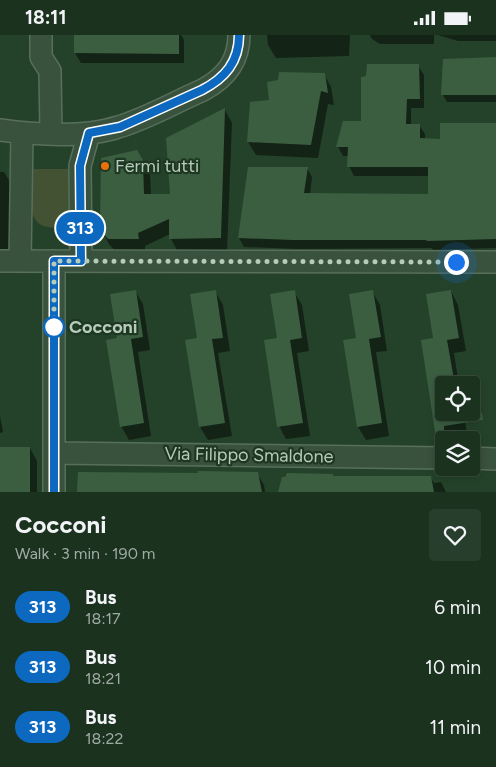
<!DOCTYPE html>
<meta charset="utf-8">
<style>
body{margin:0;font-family:Figtree,sans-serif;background:#283e2c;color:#f1f3f6;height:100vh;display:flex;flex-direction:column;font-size:19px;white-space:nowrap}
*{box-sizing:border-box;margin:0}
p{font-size:16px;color:#a0aaa4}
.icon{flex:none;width:28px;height:28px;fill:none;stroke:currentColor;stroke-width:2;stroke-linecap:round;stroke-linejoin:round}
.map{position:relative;height:457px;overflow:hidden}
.drawer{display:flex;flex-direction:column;background:#1b321f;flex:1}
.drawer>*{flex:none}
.badge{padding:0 10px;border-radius:16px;font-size:18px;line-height:32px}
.controls{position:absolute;left:435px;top:341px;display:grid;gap:10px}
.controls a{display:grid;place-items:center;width:45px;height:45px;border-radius:5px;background:#1b321f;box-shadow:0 2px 8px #0003,0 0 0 1px #394d3d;font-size:25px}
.you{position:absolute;width:25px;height:25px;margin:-12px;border:4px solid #fff;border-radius:50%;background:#1a73e8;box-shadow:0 0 0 8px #1a73e833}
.map>.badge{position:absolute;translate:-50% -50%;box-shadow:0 0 0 2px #fff}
.round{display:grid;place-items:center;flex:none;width:52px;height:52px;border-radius:5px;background:#283e2c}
.head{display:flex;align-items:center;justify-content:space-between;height:85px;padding:0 15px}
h1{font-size:24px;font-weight:700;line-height:38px}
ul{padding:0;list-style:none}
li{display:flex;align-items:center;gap:15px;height:60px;padding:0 15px}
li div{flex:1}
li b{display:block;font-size:19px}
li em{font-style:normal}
li .badge{min-width:55px;font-weight:700;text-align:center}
.status{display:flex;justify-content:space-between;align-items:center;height:35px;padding:0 25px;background:#1b321f;direction:ltr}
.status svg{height:14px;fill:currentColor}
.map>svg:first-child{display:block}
</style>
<div class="status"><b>18:11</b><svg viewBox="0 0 49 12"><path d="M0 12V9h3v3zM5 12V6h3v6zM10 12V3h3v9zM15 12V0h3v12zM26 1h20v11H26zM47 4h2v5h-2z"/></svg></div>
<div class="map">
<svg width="496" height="457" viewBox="0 0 496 457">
<rect width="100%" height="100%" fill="#244229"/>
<path fill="#435233" d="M32 134H71C70 151 75 197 48 192 39 191 34 185 32 177Z"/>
<path fill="#0007" d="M75 0H181L184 5V28H81L75 18Z
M267 0H350L349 21 276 23 268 10Z
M370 0H434V9H380L372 4Z
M438 0H496V6H458Z
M496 23V67H447L443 60Z
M418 31 424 40V73H411V90H419L425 99V105H441L496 89V213L433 215 432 213 298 214 244 212 239 203 307 133 312 142 310 160H430L429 141H354L349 131V121H343L338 112Z
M324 39 331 52 334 70 328 69 318 123 256 120 248 107 270 66Z
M225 75 232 88 227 216 178 217 171 204 170 199 145 211V217H116L109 209 101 195 137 116 150 139 151 160H172Z
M0 137H4L12 150 15 217H0Z
M135 256 143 269 150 315 138 317 151 401 129 405 121 391 118 304Z
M215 256 223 270 230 316 218 318 232 401 208 405 200 392 187 306 198 304Z
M372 256 380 270 387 316 376 317 389 401 366 405 358 392 357 304Z
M451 256 458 270 466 316 454 318 459 350H444V378H464L467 401 444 405 436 392 434 304Z
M294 257 302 270 309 316 297 318 310 401 286 404 279 391 278 304Z
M0 381 3 397 0 398Z
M0 413H30L37 426V457H0Z
M257 438 264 450 265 457H79Z
M430 442 434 448 441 447 446 457H279L334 443Z"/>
<path fill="#3b5e41" d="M74 0H179V19L74 18Z
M496 22V60H441L443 24Z
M367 29H419L420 64H407L406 89H420V103L440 104V88H496V204L426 206 427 205H293L238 203 248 132H308L304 158 428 159V132H347L348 112H336L343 86H361V42L366 41Z
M279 37 325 38 328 58 321 56 311 110 247 107 250 67 269 65 267 47 278 45Z
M225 73 221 203 169 204V184L138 198 139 204H108L100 195 101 123 137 115 143 125 144 159H170L166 103Z
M136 255 143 302 131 304 144 388 120 392 106 305 117 303 110 259Z
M216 255 223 303 212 304 225 388 199 392 185 305 197 303 190 259Z
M295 255 302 303 290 305 303 388 277 392 264 305 277 303 270 259Z
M373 255 381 302 369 304 382 388 357 392 343 305 356 303 349 259Z
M451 255 459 303 447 305 455 350H444V378H482L483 385 444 391V403H436L421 305 433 303 426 259Z
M0 412H30V457H0Z
M198 436 258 437 262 457H77L78 437 198 438Z
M287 438 333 439V441H431L434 457H278L282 442H285Z"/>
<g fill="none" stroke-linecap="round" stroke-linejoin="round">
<g stroke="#576f5b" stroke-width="24">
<path id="minor" d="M41 0V22L50 36 51 98
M0 95C35 100 85 103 118 92 146 84 175 67 203 55 225 43 239 27 239 0
M81 225 80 131 89 98
M0 226 496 227
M20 226 22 98
M54 418 444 423
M471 423 496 424
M54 457V226"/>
</g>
<use href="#minor" stroke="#39523d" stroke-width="21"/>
</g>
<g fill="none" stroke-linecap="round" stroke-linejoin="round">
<g stroke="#fff" stroke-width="11">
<path id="line" d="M54 457V226H81L80 131 89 98 120 92 202 55C225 43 239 27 239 0"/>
</g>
<use href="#line" stroke="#0c69bf" stroke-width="8"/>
<path stroke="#b6ccba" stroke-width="5" stroke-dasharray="0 9" d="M54 292V226L456 227"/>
</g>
<circle fill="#e8710a" stroke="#1e3722" stroke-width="2" cx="105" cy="131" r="5"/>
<circle fill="#fff" stroke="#0c69bf" stroke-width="2.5" cx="54" cy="292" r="10"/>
<g text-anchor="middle" stroke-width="4.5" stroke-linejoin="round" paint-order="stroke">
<g font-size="18" fill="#b6ccba" stroke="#1e3722" text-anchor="start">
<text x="115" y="137">Fermi tutti</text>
</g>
<g font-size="18" font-weight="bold" fill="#b6ccba" stroke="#1e3722" text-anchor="start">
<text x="69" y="298">Cocconi</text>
</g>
<g font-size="18" fill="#b6ccba" stroke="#1e3722">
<text transform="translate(249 420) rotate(1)" y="6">Via Filippo Smaldone</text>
</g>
</g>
</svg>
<div class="controls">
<a><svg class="icon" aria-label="locate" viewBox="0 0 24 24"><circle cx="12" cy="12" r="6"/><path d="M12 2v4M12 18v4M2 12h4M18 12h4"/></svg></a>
<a><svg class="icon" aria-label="layers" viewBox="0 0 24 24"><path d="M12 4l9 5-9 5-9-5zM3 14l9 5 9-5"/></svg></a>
</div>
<div class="you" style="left:456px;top:227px"></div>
<b class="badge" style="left:80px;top:193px;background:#0c69bf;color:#fff">313</b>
</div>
<section class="drawer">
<div class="head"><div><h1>Cocconi</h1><p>Walk · 3 min · 190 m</p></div><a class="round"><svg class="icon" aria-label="heart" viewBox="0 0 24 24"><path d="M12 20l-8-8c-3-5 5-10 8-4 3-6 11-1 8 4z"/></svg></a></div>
<ul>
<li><span class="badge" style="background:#0c69bf;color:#fff">313</span><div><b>Bus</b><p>18:17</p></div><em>6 min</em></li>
<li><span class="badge" style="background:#0c69bf;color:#fff">313</span><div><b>Bus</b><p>18:21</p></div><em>10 min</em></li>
<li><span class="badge" style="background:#0c69bf;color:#fff">313</span><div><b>Bus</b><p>18:22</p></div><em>11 min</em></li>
</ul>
</section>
